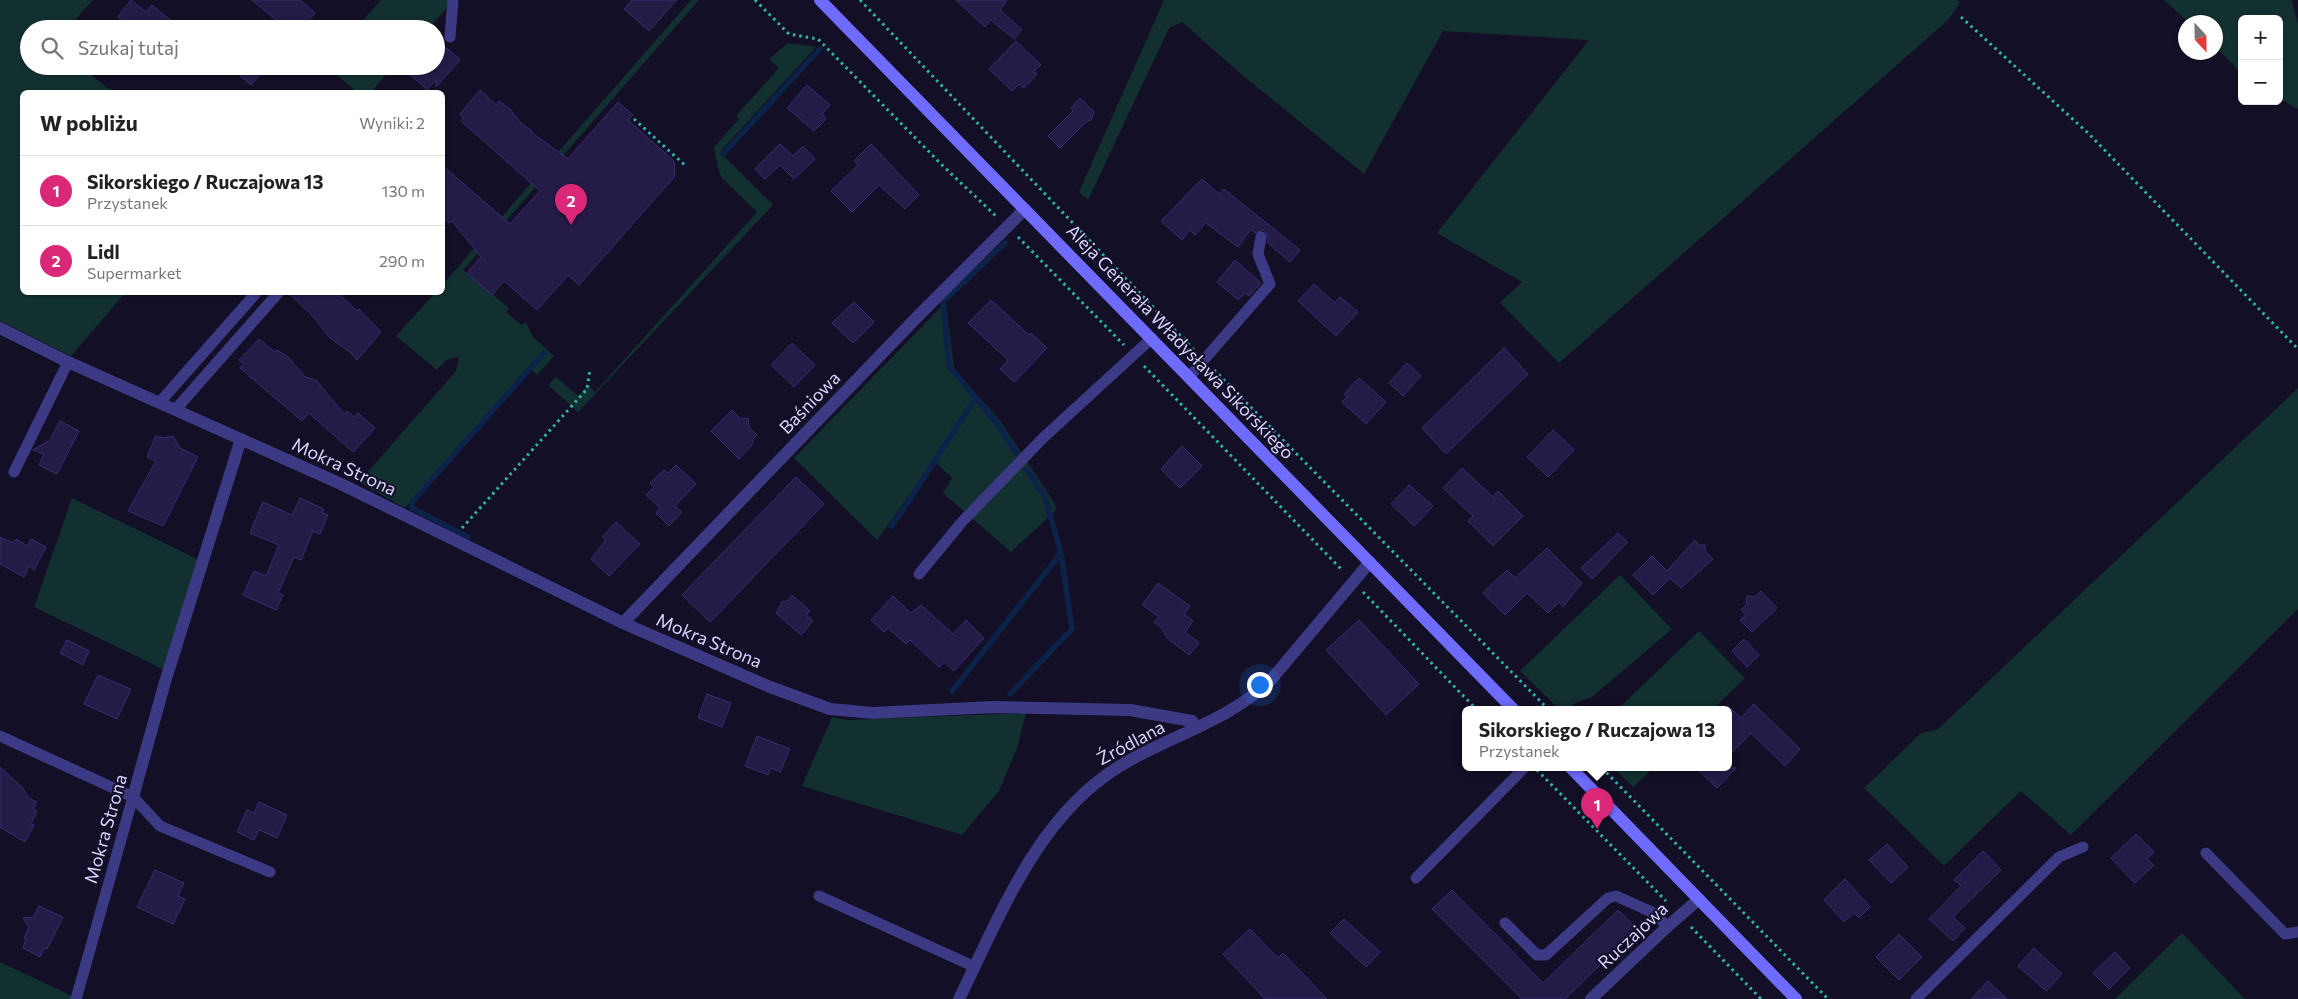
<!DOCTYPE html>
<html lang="pl">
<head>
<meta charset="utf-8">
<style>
	body { margin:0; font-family:Commissioner,sans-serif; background:#f6f6f6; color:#222 }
	.controls { position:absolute; right:15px; top:15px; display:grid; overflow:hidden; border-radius:8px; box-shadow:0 1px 4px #0004 }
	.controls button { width:45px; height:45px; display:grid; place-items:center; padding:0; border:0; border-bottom:1px solid #e0e0e0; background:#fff; color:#222; font:25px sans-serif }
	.compass { position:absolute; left:2178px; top:15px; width:45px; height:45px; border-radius:50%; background:#fff; box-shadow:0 1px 4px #0004; rotate:158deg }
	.you { position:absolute; left:1259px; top:684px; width:18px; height:18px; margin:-12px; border:4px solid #fff; border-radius:50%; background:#1a73e8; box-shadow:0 0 0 8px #1a73e833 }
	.badge { display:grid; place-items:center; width:32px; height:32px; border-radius:50%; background:#db2777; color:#fff; font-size:16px; font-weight:700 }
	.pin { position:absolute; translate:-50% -41px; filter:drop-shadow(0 1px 2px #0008) }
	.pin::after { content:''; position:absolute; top:26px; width:18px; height:15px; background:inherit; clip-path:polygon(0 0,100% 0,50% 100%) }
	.popup { position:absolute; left:1462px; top:706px; width:270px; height:65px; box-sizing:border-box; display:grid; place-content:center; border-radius:8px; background:#fff; filter:drop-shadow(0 1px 4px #0005); font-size:16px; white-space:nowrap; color:#767676 }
	.popup b { font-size:19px; color:#222 }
	.popup::after { content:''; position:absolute; left:50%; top:100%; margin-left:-10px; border:10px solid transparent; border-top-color:#fff }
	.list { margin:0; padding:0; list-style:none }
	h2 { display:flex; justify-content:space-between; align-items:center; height:65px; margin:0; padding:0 20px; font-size:21px }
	h2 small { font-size:16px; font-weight:400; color:#767676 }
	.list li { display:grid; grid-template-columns:32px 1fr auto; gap:15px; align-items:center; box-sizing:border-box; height:70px; padding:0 20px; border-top:1px solid #e0e0e0 }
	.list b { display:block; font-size:19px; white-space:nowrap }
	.list p { margin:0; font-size:16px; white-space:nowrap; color:#767676 }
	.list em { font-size:16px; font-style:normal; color:#767676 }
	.icon { flex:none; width:28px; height:28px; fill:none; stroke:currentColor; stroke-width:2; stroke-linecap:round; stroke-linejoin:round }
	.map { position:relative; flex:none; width:2298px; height:999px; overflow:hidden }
	.search { position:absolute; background:#fff; box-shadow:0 1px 4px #0004; left:20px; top:20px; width:425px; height:55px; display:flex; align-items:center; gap:12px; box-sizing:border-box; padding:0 18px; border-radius:28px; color:#767676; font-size:19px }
	.panel { position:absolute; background:#fff; box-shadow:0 1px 4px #0004; left:20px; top:90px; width:425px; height:205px; border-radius:8px }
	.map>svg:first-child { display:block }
</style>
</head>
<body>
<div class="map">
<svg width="2298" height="999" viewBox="0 0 2298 999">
	<rect width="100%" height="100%" fill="#130f26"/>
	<path fill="#12302f" d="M 0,0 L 93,0 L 67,29 L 29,29 L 29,66 L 79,66 L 113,92 L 22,92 L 22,292 L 125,293 L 71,356 L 0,321 Z
		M 381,0 L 454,0 L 428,29 L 355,29 Z
		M 691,0 L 699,0 L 463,270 L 509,308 L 506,312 L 522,325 L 526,322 L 533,337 L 554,356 L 537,375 L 528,367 L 405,508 L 359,482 L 456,371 L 459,357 L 446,360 L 437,370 L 396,336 L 435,293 L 442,292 L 443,284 Z
		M 1164,0 L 1957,0 L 1960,2 L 1948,20 L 1559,363 L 1500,303 L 1522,282 L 1437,233 L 1589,40 L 1443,31 L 1364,174 L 1241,74 L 1182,22 L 1169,28 L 1088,200 L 1079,192 Z
		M 2164,0 L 2292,0 L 2298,24 L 2298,109 L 2279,98 L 2279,19 L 2242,19 L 2242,76 L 2231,62 L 2216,47 L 2216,22 L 2188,22 Z
		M 788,43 L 816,47 L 720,152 L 773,205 L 578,412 L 548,385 L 556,377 L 578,396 L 588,385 L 595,392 L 757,212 L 722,178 L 718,168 L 714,147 L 739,119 L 736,116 L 779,68 L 769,59 Z
		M 326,66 L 394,66 L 371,92 L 357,92 Z
		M 946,302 L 954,368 L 1001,422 L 1055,504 L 1056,510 L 1011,552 L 943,493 L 952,478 L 934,461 L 877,540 L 794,458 Z
		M 2298,388 L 2298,609 L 2071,835 L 2021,791 L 1944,866 L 1864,788 L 1921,733 L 1937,730 Z
		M 72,498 L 199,560 L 165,670 L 34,607 Z
		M 1620,575 L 1672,629 L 1592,697 L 1575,703 L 1568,710 L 1560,710 L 1520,671 Z
		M 1699,631 L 1745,678 L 1712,710 L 1617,710 Z
		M 1026,713 L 1017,748 L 999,791 L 962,835 L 802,786 L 832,717 L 848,720 Z
		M 1614,768 L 1653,768 L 1633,787 Z
		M 2182,933 L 2245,999 L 2115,999 Z
		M 0,962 L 72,996 L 71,999 L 0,999 Z"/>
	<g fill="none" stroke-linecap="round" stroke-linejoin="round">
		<path stroke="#0c2248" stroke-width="5.5" d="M 723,154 L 820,49
			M 1005,243 L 943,302 L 949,366 L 999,426 L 1016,453
			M 891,526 L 901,513 L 975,399
			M 468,537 L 412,508 L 412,502 L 544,353
			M 952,691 L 1061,553
			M 1010,694 L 1072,629 L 1061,553 L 1045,497 L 1027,470"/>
	</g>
	<path fill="#241b47" stroke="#3b2d73" d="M 131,0 L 146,12 L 152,5 L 181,29 L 132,29 L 118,17 Z
		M 252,0 L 300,0 L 315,13 L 301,29 L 287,29 Z
		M 632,0 L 677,0 L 649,31 L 624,9 Z
		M 956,0 L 1007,0 L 1000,10 L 1022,30 L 1014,39 L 991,20 L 985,27 Z
		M 1016,41 L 1041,65 L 1034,71 L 1037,74 L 1024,88 L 1019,84 L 1012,91 L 989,69 Z
		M 447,48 L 460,60 L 436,87 L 436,80 L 427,90 L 401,66 L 436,66 L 436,61 Z
		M 229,66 L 268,66 L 251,85 Z
		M 807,85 L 830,105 L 822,114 L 826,119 L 814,131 L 787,108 Z
		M 480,90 L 496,105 L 499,101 L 510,109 L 521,123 L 532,131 L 531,132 L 568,159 L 618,102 L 633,115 L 628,120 L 674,161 L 675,176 L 579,285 L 568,275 L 537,310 L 504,281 L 492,295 L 467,273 L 481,257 L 452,221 L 449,223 L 442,215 L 442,165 L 510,224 L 540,191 L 461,121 L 464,118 L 460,114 Z
		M 1080,98 L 1094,112 L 1091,120 L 1086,122 L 1060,148 L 1048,136 L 1073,111 L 1071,108 Z
		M 780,144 L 793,156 L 803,146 L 815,159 L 794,179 L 780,165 L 765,179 L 755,169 Z
		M 871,144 L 919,195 L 905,209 L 879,185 L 852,212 L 831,191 L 858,165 L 854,161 Z
		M 1202,179 L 1219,194 L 1224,189 L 1300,250 L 1290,262 L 1268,243 L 1268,235 L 1263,230 L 1255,233 L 1251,229 L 1238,247 L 1206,223 L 1195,235 L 1190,230 L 1182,240 L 1161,221 Z
		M 1235,260 L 1261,283 L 1249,296 L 1245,293 L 1238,300 L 1217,282 Z
		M 1314,284 L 1335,303 L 1340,297 L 1358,312 L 1336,336 L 1298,301 Z
		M 287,292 L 337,292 L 357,311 L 359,309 L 381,332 L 357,360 L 351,353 L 330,338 L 310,313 Z
		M 991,300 L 1029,335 L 1031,333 L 1047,348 L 1014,382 L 1000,369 L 1008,360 L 968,323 Z
		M 854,302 L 874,322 L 853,343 L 832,323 Z
		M 259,339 L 275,352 L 277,350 L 288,357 L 305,377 L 316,380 L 344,414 L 347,411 L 354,417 L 358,413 L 375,428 L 353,452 L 309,413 L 302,421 L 240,368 L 244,364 L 239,360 Z
		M 792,343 L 815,365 L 794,387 L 771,365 Z
		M 1504,348 L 1528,374 L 1446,454 L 1422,428 Z
		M 1407,363 L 1421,376 L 1403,396 L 1389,383 Z
		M 1359,378 L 1386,402 L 1366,424 L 1342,402 L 1347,397 L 1344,394 Z
		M 732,410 L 740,419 L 748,418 L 749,427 L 757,435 L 753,439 L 752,445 L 739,459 L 711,431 Z
		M 60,421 L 79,431 L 57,474 L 39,465 L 44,454 L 33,450 L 50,440 Z
		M 1553,430 L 1574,450 L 1548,477 L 1527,457 Z
		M 156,436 L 163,438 L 173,436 L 180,448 L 198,457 L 163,526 L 128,511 L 156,461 L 147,457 Z
		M 1182,446 L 1202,466 L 1180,488 L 1161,469 Z
		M 676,465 L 696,484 L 675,506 L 682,512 L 669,526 L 656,513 L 660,508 L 646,495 L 654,487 L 650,483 L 664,470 L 668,473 Z
		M 1462,468 L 1493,497 L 1498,491 L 1523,516 L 1493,546 L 1468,521 L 1473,516 L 1443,488 Z
		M 796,477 L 824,504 L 710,622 L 682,595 Z
		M 1409,485 L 1433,506 L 1414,526 L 1391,504 Z
		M 300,498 L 324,509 L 322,513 L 328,515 L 320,534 L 313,531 L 301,560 L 294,557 L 278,593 L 283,595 L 276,610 L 243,595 L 254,571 L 266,576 L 279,545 L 250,533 L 263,502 L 292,515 Z
		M 616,522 L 640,544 L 609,576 L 591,559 L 606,540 L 602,537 Z
		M 1618,533 L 1628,542 L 1592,579 L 1581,568 Z
		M 0,537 L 13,543 L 16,539 L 27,546 L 31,539 L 46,547 L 34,570 L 29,566 L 24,577 L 0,564 Z
		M 1695,540 L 1699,545 L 1705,545 L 1706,552 L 1713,559 L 1681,588 L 1670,578 L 1653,595 L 1633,575 L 1652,556 L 1667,571 Z
		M 1547,548 L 1582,583 L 1563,607 L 1559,602 L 1548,613 L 1527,593 L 1505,615 L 1483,593 L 1507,570 L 1515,578 Z
		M 1158,583 L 1190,606 L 1184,614 L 1193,621 L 1185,632 L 1199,643 L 1189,655 L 1167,638 L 1161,627 L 1154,622 L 1159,617 L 1142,605 Z
		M 1761,591 L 1777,608 L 1752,632 L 1740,620 L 1746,615 L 1741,610 L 1746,605 L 1747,596 L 1755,597 Z
		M 792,595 L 810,611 L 806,615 L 813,621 L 801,635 L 776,613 L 782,602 L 787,601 Z
		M 893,596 L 911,613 L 921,605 L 953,634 L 966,620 L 984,638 L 954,671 L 944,662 L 939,667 L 910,640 L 906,644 L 888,628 L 884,632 L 871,620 Z
		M 1359,620 L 1419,684 L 1386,715 L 1326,650 Z
		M 1744,639 L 1759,655 L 1747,667 L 1732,651 Z
		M 67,640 L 89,651 L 83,665 L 60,653 Z
		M 98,675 L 131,689 L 117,719 L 84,704 Z
		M 707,694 L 731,703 L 722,727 L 698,718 Z
		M 1754,704 L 1800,749 L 1785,766 L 1751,733 L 1728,757 L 1728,706 L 1741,718 Z
		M 757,736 L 790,749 L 780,772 L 771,768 L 768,775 L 745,766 Z
		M 0,767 L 22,787 L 29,798 L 37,802 L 33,809 L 37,811 L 31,824 L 34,825 L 25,842 L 0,827 Z
		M 1696,768 L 1736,768 L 1717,788 Z
		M 259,802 L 287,815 L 277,838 L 259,830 L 254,840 L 237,832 L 247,810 L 254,813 Z
		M 2136,834 L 2154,852 L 2147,859 L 2154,865 L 2135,883 L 2111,858 Z
		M 1887,844 L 1908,867 L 1891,883 L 1869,860 Z
		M 1983,851 L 2001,870 L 1953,917 L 1965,928 L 1953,941 L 1929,919 L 1961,886 L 1954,880 Z
		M 155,870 L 184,883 L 178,896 L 185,899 L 173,924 L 137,907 Z
		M 1845,879 L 1870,907 L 1859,918 L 1854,913 L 1844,922 L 1824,900 Z
		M 1452,890 L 1543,983 L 1618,910 L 1637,929 L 1565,999 L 1522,999 L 1432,909 Z
		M 39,906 L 63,917 L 47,949 L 44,948 L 40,957 L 23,948 L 26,939 L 24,938 L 29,927 L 23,918 L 34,917 Z
		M 1344,919 L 1380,952 L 1366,967 L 1330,933 Z
		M 1250,929 L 1278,958 L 1283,953 L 1327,999 L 1265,999 L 1223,954 Z
		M 1899,934 L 1922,957 L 1899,980 L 1876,957 Z
		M 2034,948 L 2062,974 L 2046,991 L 2018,966 Z
		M 2115,952 L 2130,968 L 2109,989 L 2093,973 Z
		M 1988,981 L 2007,999 L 1971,999 Z"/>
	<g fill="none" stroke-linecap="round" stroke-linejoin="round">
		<path stroke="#2fb8b0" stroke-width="3" stroke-dasharray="2.5 4" stroke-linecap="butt" d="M 755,0 L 789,34 L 818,39 L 943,166 L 997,217
			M 860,0 L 1194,350
			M 1961,17 L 2089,134 L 2298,349
			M 634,119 L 687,167
			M 1018,237 L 1124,345
			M 1144,366 L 1343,571
			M 1214,370 L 1549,710
			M 462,528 L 587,389 L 590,369
			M 1363,592 L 1477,710
			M 1602,768 L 1828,999
			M 1537,770 L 1666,901
			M 1691,927 L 1761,999"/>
		<path stroke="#3d3a85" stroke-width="11" d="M 450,37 L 453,0
			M 1189,377 L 1270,284 L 1258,254 L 1261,237
			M 160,402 L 257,292
			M 176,409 L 279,292
			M 14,472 L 68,362
			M 919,574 L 961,523 L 1043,438 L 1152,338
			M 0,736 L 133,797 L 160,826 L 270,872
			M 2206,853 L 2285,934 L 2298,932
			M 1416,878 L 1524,768
			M 819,896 L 975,967
			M 1505,923 L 1537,955 L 1546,955 L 1608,898 L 1616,896 L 1656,914 L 1667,927
			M 76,999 L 133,797
			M 1916,999 L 2059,857 L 2083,847"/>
		<path stroke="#3d3a85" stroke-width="12" d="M 0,328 L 68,362 L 341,484 L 623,623 L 770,687 L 830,709 L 873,713 L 993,707 L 1130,710 L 1192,721 L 1197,728
			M 623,623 L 918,316 L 1025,209
			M 133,797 L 165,682 L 241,439
			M 959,999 C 1001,914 1039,812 1125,763 C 1173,735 1229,720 1270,681 L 1370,562
			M 1591,999 L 1667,927 L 1699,899"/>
		<path stroke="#6f6bff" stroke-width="12" d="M 820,0 L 1514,710
			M 1571,768 L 1796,999"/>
	</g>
	<g text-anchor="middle" stroke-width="4" stroke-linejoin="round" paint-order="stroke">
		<g font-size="18" fill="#d9d4ff" stroke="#130f26">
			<text transform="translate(1180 342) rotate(46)" y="6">Aleja Generała Władysława Sikorskiego</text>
			<text transform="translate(810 403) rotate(-46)" y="6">Baśniowa</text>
			<text transform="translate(344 467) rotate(25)" y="6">Mokra Strona</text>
			<text transform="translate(709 641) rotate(23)" y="6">Mokra Strona</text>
			<text transform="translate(1131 743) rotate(-28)" y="6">Źródlana</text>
			<text transform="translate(106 829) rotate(-74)" y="6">Mokra Strona</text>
			<text transform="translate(1633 936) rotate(-43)" y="6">Ruczajowa</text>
		</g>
	</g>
</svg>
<div class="controls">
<button>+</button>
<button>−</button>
</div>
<svg class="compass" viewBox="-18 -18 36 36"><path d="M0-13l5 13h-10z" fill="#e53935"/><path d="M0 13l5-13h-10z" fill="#767676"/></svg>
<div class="you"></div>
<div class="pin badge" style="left:1597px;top:829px">1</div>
<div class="popup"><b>Sikorskiego / Ruczajowa 13</b>Przystanek</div>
<div class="pin badge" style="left:571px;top:225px">2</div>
<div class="search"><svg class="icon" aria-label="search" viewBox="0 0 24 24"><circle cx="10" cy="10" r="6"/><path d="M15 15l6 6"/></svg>Szukaj tutaj</div>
<section class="panel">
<h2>W pobliżu<small>Wyniki: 2</small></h2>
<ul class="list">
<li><span class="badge">1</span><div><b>Sikorskiego / Ruczajowa 13</b><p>Przystanek</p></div><em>130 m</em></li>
<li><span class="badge">2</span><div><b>Lidl</b><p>Supermarket</p></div><em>290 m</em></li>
</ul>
</section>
</div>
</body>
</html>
